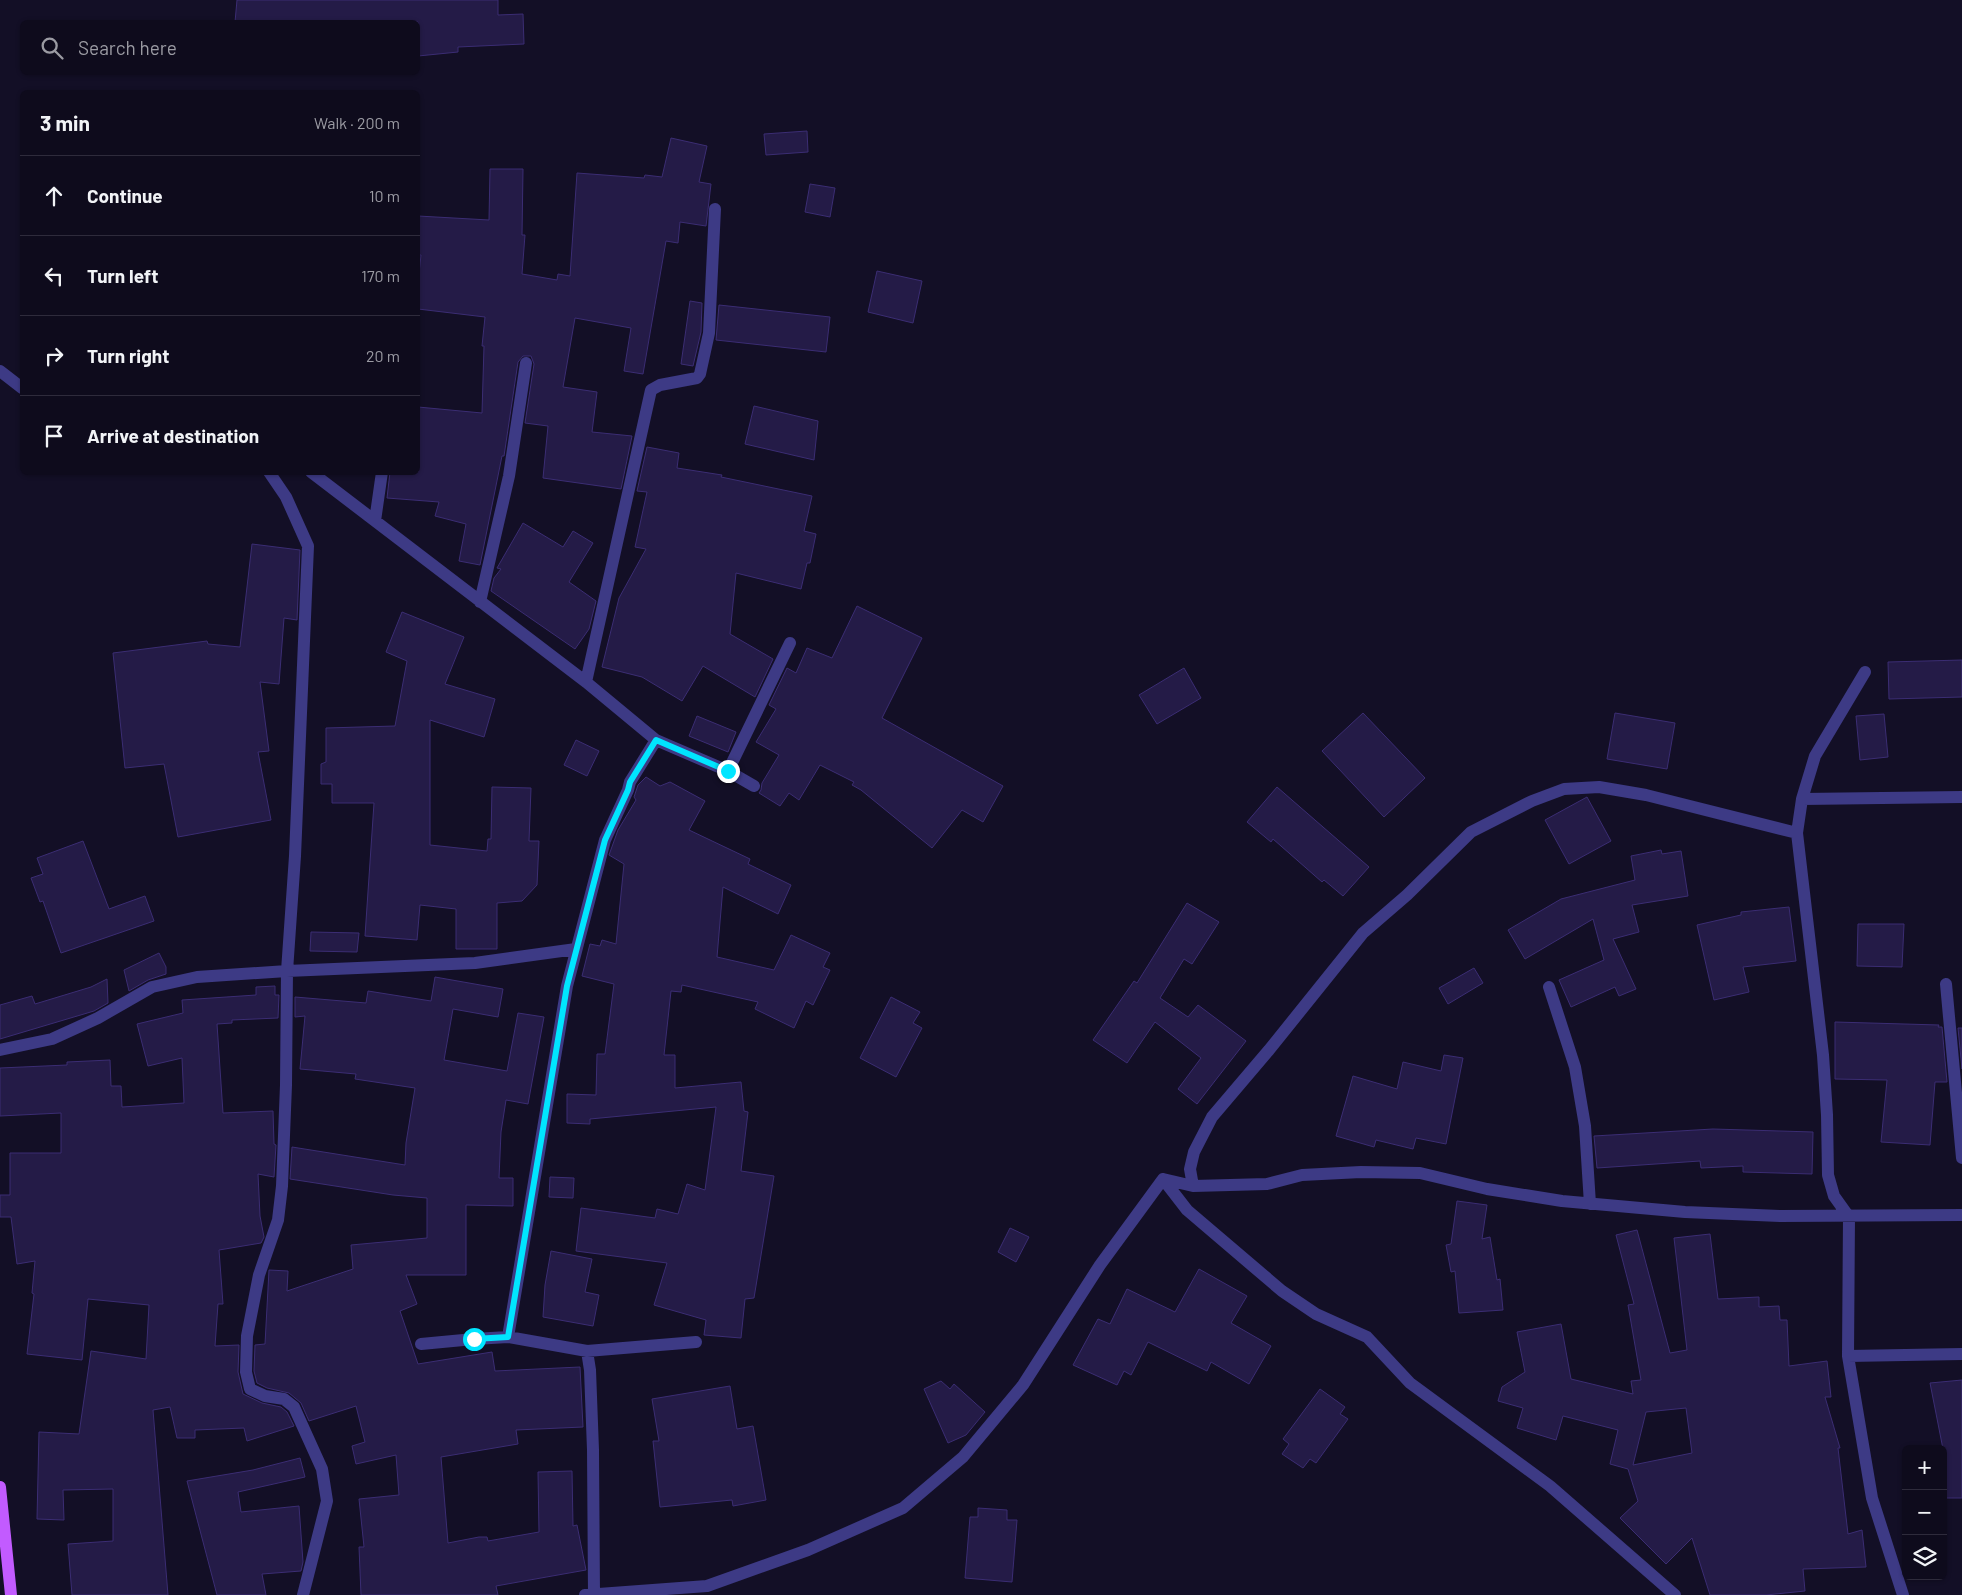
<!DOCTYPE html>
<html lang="en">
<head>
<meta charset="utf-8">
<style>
	body { margin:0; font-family:Barlow,sans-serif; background:#171425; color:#f1f3f6 }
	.controls { position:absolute; right:15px; bottom:15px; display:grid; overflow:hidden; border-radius:8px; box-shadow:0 1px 4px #0004 }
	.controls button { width:45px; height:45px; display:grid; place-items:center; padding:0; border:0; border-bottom:1px solid #2e2b3b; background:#0e0b1c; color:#f1f3f6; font:25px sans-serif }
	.stop { position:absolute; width:15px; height:15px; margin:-11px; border:4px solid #00e5ff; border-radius:50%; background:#fff }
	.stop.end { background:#00e5ff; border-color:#fff; box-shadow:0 1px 5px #0008 }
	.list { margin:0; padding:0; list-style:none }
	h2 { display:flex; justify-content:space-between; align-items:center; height:65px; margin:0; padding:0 20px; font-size:21px }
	h2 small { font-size:16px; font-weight:400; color:#9b9ba3 }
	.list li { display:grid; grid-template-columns:32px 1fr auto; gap:15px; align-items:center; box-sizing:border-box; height:80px; padding:0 20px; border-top:1px solid #2e2b3b }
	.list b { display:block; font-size:19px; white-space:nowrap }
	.list em { font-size:16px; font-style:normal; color:#9b9ba3 }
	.icon { flex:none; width:28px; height:28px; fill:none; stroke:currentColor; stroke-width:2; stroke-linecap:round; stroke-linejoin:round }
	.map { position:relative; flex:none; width:1962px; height:1595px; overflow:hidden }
	.search { position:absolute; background:#0e0b1c; box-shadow:0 1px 4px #0004; left:20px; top:20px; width:400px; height:55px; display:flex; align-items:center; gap:12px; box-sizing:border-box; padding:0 18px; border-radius:8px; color:#9b9ba3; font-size:19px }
	.panel { position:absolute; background:#0e0b1c; box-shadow:0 1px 4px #0004; left:20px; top:90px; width:400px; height:385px; border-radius:8px }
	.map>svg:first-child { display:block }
</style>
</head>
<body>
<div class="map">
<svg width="1962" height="1595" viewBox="0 0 1962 1595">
	<rect width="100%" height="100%" fill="#130f26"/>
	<path fill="#241b47" stroke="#3b2d73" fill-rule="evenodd" d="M 237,0 L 498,0 L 498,15 L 523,14 L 524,44 L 458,47 L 458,52 L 418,56 L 418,22 L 235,22 Z
		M 807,131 L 808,152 L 766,155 L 764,134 Z
		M 671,138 L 707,146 L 699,182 L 711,184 L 706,226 L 680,222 L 678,243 L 666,241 L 643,374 L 624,371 L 631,328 L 575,318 L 563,387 L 597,392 L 592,432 L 632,436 L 621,489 L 543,478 L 548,426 L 525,423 L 534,364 L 531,356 L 523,356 L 518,362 L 504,456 L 502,456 L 480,565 L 459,561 L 466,524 L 435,516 L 439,502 L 387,498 L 390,472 L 418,472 L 418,407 L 482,413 L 484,346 L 482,346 L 485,317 L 418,309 L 418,283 L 421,255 L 418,255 L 418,216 L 489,220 L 490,169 L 523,169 L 522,235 L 525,235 L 522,274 L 557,280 L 558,274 L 570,276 L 577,173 L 644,178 L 645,175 L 662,177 Z
		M 810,184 L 835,188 L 830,217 L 805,212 Z
		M 877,271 L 922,281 L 913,323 L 868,312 Z
		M 690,301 L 702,303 L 701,332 L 693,366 L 681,364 Z
		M 719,305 L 830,317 L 826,352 L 716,340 Z
		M 754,406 L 818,421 L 814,460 L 745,444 Z
		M 647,447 L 679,453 L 677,468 L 722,475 L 721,477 L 812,496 L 804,531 L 816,534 L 810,563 L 807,563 L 801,589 L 736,573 L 730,634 L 773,659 L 755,697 L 703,666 L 682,701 L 642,677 L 602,667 L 619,598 L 646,549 L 635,547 L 647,492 L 637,491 Z
		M 523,523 L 563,547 L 573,531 L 593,543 L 569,582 L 596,601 L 589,629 L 575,649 L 491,591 L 494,578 L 501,569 L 497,568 Z
		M 252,544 L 300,550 L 297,620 L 284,618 L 279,684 L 260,682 L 269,751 L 258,752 L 271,820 L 178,837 L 164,764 L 125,768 L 113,653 L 207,641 L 208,644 L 240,647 Z
		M 857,606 L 922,638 L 882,718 L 1003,786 L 983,822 L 962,810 L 932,848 L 861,790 L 852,785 L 854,782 L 820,765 L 799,800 L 789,793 L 780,806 L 759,793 L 761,790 L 762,783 L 779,755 L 756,742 L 776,709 L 769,705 L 787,668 L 796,673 L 807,648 L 832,658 Z
		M 402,612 L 464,637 L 445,684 L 495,699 L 484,737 L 430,720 L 430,845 L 487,851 L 488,839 L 491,839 L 492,787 L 531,788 L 529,841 L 539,841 L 537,885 L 522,901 L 497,903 L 497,949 L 456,949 L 456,909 L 420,905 L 417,940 L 365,936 L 374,803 L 332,803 L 332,784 L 321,784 L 321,764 L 326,762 L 326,728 L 395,726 L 407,661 L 386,652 Z
		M 1962,660 L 1962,697 L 1889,699 L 1888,662 Z
		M 1184,668 L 1201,698 L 1157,724 L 1139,695 Z
		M 1363,713 L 1425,778 L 1384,817 L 1322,751 Z
		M 1615,713 L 1675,723 L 1667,769 L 1607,759 Z
		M 1884,714 L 1888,757 L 1860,760 L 1856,716 Z
		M 697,716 L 736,732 L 728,752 L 689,736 Z
		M 576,740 L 599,751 L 587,776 L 564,765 Z
		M 646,777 L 660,786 L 670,782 L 705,801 L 689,830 L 750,859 L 748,864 L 791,885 L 778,914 L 723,887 L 717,957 L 774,970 L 791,935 L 830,953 L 823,967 L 830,970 L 813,1005 L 806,1001 L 794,1028 L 755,1009 L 758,1002 L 682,985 L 681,992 L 671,991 L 664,1055 L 675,1055 L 675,1088 L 741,1082 L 744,1111 L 748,1112 L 741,1171 L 774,1176 L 754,1298 L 745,1299 L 741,1338 L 704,1335 L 706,1320 L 654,1305 L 667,1263 L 576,1251 L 581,1208 L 655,1218 L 657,1209 L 678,1214 L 687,1184 L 705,1190 L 716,1107 L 590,1119 L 590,1124 L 567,1123 L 567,1094 L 596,1095 L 597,1054 L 605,1054 L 614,984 L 582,976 L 590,944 L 600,946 L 602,940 L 616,944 L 624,864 L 609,855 L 618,830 L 636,800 L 634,797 L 638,785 Z
		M 1277,787 L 1369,867 L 1343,896 L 1324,880 L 1322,882 L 1273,839 L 1271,842 L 1247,822 Z
		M 1587,797 L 1611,841 L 1569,864 L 1545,820 Z
		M 83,841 L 109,909 L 145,896 L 154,921 L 61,953 L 43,901 L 40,902 L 31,878 L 43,874 L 37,858 Z
		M 1661,850 L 1662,854 L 1681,851 L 1688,896 L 1632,905 L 1639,932 L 1613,939 L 1636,989 L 1619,996 L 1615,987 L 1571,1007 L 1559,980 L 1604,960 L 1593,919 L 1525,959 L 1508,930 L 1561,899 L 1635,880 L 1631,856 Z
		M 1187,903 L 1219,922 L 1192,964 L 1184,959 L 1160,998 L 1188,1017 L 1198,1005 L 1246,1041 L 1197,1104 L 1178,1089 L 1201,1058 L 1155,1022 L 1127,1063 L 1093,1040 L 1134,981 L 1137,983 Z
		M 1789,907 L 1796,961 L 1743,967 L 1749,992 L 1714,1000 L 1697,925 L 1741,915 L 1741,912 Z
		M 1858,924 L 1904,924 L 1902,967 L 1857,966 Z
		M 311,932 L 359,933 L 357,952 L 310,951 Z
		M 159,953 L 166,967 L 166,974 L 148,980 L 129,991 L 124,970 Z
		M 1474,968 L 1483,983 L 1448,1004 L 1439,988 Z
		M 435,977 L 503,989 L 498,1017 L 453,1009 L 444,1060 L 507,1071 L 518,1013 L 544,1017 L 528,1104 L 506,1100 L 501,1132 L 499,1178 L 513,1178 L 513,1206 L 466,1205 L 466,1275 L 406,1275 L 417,1304 L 400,1311 L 418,1364 L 492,1352 L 495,1371 L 580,1367 L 583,1427 L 516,1430 L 518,1444 L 441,1457 L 448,1543 L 479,1537 L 487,1537 L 488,1541 L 539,1532 L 538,1472 L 572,1471 L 573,1526 L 577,1525 L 586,1570 L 496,1586 L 498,1595 L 361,1595 L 359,1547 L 364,1547 L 359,1499 L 399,1495 L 396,1455 L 356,1464 L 352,1446 L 365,1442 L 356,1406 L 309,1421 L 301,1403 L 289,1393 L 267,1388 L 257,1383 L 254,1371 L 255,1345 L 265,1344 L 269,1270 L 288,1271 L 287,1291 L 353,1269 L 351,1245 L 427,1238 L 427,1198 L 393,1195 L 290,1179 L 292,1147 L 405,1165 L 406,1143 L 415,1088 L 355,1079 L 356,1074 L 300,1069 L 305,1016 L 295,1017 L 295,997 L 366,1003 L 368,991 L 431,1001 Z
		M 107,979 L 108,1003 L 94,1011 L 0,1039 L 0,1005 L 32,996 L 35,1004 L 91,987 Z
		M 275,986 L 275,995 L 279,995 L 278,1018 L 232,1020 L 232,1023 L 217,1024 L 223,1113 L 273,1111 L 274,1144 L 276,1145 L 274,1177 L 258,1174 L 260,1216 L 264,1237 L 261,1243 L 219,1250 L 223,1304 L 218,1304 L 215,1346 L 239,1345 L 238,1372 L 243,1394 L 262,1403 L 281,1407 L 287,1412 L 294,1426 L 247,1441 L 244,1428 L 195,1430 L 195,1438 L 177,1438 L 170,1407 L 153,1410 L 168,1595 L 72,1595 L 68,1544 L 113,1541 L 113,1489 L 63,1490 L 64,1520 L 37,1519 L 39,1432 L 79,1434 L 91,1351 L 146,1359 L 149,1305 L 88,1299 L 82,1360 L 27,1354 L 34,1294 L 32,1293 L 35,1261 L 17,1264 L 11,1217 L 0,1217 L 0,1195 L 10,1195 L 10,1153 L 61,1153 L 61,1113 L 0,1116 L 0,1068 L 67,1065 L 67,1062 L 110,1060 L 111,1086 L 121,1086 L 122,1107 L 184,1103 L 182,1058 L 148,1066 L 137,1024 L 183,1013 L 182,1000 L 256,995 L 256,987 Z
		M 891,997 L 920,1012 L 913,1023 L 922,1028 L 896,1077 L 860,1058 Z
		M 1835,1022 L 1939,1025 L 1938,1027 L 1942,1027 L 1947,1082 L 1935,1082 L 1930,1145 L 1881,1142 L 1887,1080 L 1835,1079 Z
		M 1958,1028 L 1962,1028 L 1962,1069 Z
		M 1444,1055 L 1463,1058 L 1446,1144 L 1416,1138 L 1413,1149 L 1376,1140 L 1374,1147 L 1336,1136 L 1353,1076 L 1397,1089 L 1403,1062 L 1441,1071 Z
		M 1713,1129 L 1813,1132 L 1812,1174 L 1743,1172 L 1743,1166 L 1701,1168 L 1700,1161 L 1597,1168 L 1594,1136 Z
		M 550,1177 L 574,1178 L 573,1198 L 549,1197 Z
		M 1457,1201 L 1487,1205 L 1482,1239 L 1490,1237 L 1497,1280 L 1500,1279 L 1503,1310 L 1459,1313 L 1455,1271 L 1451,1272 L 1446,1245 L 1451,1244 Z
		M 1010,1228 L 1029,1237 L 1016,1262 L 998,1252 Z
		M 1637,1230 L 1670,1353 L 1687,1350 L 1674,1238 L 1710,1234 L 1718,1299 L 1759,1297 L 1759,1307 L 1779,1306 L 1780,1320 L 1787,1320 L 1789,1366 L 1827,1361 L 1831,1397 L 1825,1397 L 1840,1448 L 1838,1448 L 1848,1534 L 1862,1530 L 1866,1567 L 1803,1569 L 1805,1591 L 1766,1595 L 1710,1595 L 1692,1538 L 1666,1564 L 1620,1518 L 1638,1501 L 1628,1469 L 1610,1464 L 1618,1430 L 1563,1416 L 1556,1440 L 1517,1428 L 1523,1408 L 1498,1401 L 1502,1387 L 1525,1372 L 1517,1332 L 1561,1324 L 1571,1379 L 1633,1394 L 1631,1381 L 1641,1380 L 1628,1305 L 1634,1304 L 1616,1235 ZM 1686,1408 L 1692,1453 L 1633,1465 L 1646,1412 Z
		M 551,1251 L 592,1259 L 585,1292 L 599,1295 L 593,1326 L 543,1317 L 545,1285 Z
		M 1199,1269 L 1247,1296 L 1231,1323 L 1271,1346 L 1249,1384 L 1211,1362 L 1207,1371 L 1148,1342 L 1131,1375 L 1124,1371 L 1117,1385 L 1073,1365 L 1098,1319 L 1110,1324 L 1127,1289 L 1175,1312 Z
		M 1962,1380 L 1962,1498 L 1943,1498 L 1943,1449 L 1930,1383 Z
		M 941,1381 L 950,1389 L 954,1384 L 985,1412 L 966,1435 L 948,1443 L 924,1389 Z
		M 730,1386 L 737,1429 L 753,1426 L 766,1500 L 733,1506 L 732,1500 L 660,1507 L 653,1441 L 659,1441 L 652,1399 Z
		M 1320,1389 L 1345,1407 L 1340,1414 L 1348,1419 L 1316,1463 L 1310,1459 L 1303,1468 L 1282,1454 L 1289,1444 L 1283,1439 Z
		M 300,1458 L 305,1477 L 238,1492 L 241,1512 L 299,1506 L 303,1562 L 301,1571 L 262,1574 L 266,1595 L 217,1595 L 187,1481 L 253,1470 Z
		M 978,1508 L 1007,1510 L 1007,1520 L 1017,1520 L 1012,1582 L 965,1578 L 970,1517 L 978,1517 Z"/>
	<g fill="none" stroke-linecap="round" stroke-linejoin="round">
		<path stroke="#3d3a85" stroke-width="12" d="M 0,371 L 22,388
			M 269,472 L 286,497 L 308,546 L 295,856 L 287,971 L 286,1085 L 282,1186 L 278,1220 L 259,1275 L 247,1336 L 246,1372 L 250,1389 L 265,1396 L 284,1399 L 294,1407 L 322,1469 L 327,1501 L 303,1595
			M 311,472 L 586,682 L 656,740 L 728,771 L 754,786
			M 375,521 L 382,472
			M 480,602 L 509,476 L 526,363
			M 1865,672 L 1815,756 L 1802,799 L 1797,833 L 1823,1055 L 1827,1115 L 1828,1175 L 1834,1196 L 1849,1217 L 1848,1356 L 1872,1498 L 1903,1595
			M 586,682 L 651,390 L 660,385 L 697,378 L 700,374 L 709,333 L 715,209
			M 656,740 L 630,782 L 628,790 L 605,840 L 567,986 L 508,1337 L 587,1351 L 696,1342
			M 728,771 L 790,643
			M 1802,799 L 1962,797
			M 1946,984 L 1962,1158
			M 1549,987 L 1575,1067 L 1585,1126 L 1590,1204
			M 0,1050 L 52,1039 L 98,1018 L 152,987 L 197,977 L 287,971 L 475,963 L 576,949
			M 1163,1179 L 1193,1186 L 1267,1184 L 1302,1175 L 1361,1172 L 1420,1173 L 1487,1189 L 1562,1201 L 1685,1212 L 1780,1216 L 1962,1215
			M 1163,1179 L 1187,1210 L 1282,1291 L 1316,1314 L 1367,1337 L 1410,1383 L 1550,1486 L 1675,1595
			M 1193,1186 L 1190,1169 L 1194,1152 L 1212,1117 L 1269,1050 L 1363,933 L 1407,895 L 1471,832 L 1532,801 L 1564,789 L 1599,787 L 1646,795 L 1797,833
			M 421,1344 L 474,1339 L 508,1337
			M 587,1351 L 590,1370 L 593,1450 L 594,1595
			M 1848,1356 L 1962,1354
			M 585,1595 L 707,1586 L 808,1550 L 903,1508 L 963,1457 L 1023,1385 L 1100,1265 L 1163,1179"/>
		<path stroke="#c25bff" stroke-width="12" d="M 0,1487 L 11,1595"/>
	</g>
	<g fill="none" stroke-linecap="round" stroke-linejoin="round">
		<path stroke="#00e5ff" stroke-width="6" d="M 474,1339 L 508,1337 L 567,986 L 605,840 L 628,790 L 630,782 L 656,740 L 728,771"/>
	</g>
</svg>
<div class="controls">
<button>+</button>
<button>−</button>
<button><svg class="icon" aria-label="layers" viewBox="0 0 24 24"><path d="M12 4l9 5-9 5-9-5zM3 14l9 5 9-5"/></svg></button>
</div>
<div class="stop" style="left:474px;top:1339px"></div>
<div class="stop end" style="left:728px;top:771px"></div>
<div class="search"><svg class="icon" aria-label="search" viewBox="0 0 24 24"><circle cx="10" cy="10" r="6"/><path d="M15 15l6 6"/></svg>Search here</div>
<section class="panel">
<h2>3 min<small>Walk · 200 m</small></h2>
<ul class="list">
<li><svg class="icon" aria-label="ahead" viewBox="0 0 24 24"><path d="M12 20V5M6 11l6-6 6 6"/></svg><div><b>Continue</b></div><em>10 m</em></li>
<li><svg class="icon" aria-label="left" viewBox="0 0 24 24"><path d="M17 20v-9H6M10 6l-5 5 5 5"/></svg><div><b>Turn left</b></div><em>170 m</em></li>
<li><svg class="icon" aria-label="right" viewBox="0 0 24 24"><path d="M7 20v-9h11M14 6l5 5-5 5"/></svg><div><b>Turn right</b></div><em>20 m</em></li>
<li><svg class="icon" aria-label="arrive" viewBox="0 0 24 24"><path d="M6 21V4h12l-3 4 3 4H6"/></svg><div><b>Arrive at destination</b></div></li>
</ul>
</section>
</div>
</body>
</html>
